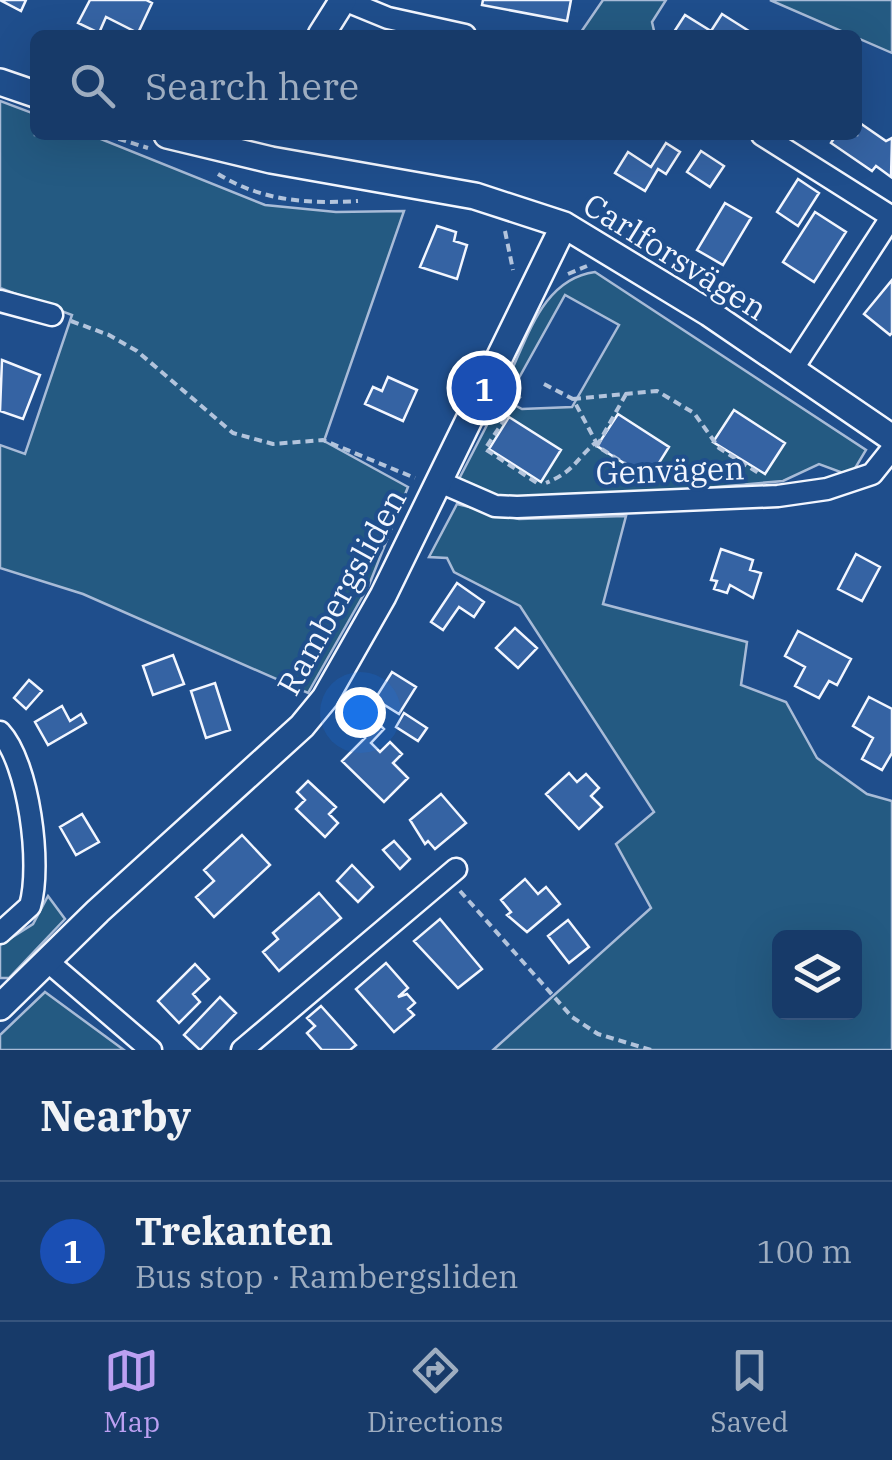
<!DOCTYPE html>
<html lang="en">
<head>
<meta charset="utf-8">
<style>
	body { margin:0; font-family:"IBM Plex Serif",serif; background:#20416f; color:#f1f3f6 }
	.controls { position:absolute; right:30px; bottom:30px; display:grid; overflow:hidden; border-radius:15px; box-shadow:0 10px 40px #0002 }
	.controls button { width:90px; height:90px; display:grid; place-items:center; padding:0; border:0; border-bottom:2px solid #36547d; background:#173a69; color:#f1f3f6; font:50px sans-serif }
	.you { position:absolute; left:360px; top:712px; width:35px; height:35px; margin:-25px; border:8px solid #fff; border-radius:50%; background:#1a73e8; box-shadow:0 0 0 15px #1a73e833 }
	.badge { display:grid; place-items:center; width:65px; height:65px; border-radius:50%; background:#bca0f2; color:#fff; font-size:32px; font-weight:700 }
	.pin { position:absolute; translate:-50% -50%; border:5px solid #fff; box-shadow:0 2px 10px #0006 }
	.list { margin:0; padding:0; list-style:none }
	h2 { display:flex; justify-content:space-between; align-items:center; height:130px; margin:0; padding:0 40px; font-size:42px }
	h2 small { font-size:32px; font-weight:400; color:#9eadc0 }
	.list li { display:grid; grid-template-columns:65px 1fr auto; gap:30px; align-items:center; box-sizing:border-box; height:140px; padding:0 40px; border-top:2px solid #36547d }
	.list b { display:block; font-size:38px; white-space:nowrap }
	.list p { margin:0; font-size:32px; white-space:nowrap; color:#9eadc0 }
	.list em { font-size:32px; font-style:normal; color:#9eadc0 }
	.icon { flex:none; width:55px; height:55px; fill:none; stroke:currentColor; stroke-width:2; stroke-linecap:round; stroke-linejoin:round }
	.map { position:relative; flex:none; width:892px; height:1050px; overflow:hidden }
	.search { position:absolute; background:#173a69; box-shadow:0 10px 40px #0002; left:30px; right:30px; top:30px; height:110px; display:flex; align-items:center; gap:25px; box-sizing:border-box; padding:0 35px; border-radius:15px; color:#9eadc0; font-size:38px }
	.sheet { height:270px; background:#173a69 }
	nav { display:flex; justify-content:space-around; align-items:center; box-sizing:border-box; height:140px; border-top:2px solid #36547d; background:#173a69; font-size:28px; color:#9eadc0 }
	nav a { display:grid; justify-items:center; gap:5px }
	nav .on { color:#bca0f2 }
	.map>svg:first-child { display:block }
</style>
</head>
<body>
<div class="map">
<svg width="892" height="1050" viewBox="0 0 892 1050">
	<rect width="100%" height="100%" fill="#1f4e8c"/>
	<path fill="#245a82" stroke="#a8bbd7" stroke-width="2.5" fill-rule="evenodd" d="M 603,0 L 666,0 L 652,22 L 655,35 L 579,35 Z
		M 770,0 L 892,0 L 892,53 Z
		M 0,101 L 35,114 L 35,135 L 91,135 L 265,205 L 336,212 L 404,211 L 324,441 L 408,487 L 369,585 L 308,693 L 83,594 L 0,568 L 0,445 L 25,454 L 72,315 L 0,288 Z
		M 595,272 L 866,450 L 854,470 L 843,473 L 819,464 L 783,481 L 604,497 L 490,498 L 459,479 L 501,398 L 522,409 L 572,407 L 619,325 L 565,295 L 515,385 L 507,380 C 528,338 542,279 595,272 Z
		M 457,504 L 519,519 L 626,516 L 603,604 L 747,642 L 741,685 L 786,702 L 817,758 L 867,794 L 892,801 L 892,1050 L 493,1050 L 651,908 L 616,844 L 654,812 L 520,606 L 454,572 L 447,558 L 429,557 ZM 780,938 L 854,938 L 854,1012 L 780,1012 Z
		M 48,896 L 65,919 L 9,978 L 0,978 L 0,945 L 33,924 Z
		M 45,992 L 124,1050 L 0,1050 L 0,1035 Z"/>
	<path fill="#3563a3" stroke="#f2f6ff" stroke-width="2.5" d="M 0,0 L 26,0 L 21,11 Z
		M 90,0 L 146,0 L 152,3 L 138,33 L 106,17 L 99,33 L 78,23 Z
		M 483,0 L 571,0 L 567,21 L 482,5 Z
		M 722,14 L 749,31 L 746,35 L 672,35 L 685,15 L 711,31 Z
		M 857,121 L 886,141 L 892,138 L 891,177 L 876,166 L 872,171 L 831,143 L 836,135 L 857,135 Z
		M 666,143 L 680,152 L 666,174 L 658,169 L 645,191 L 615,173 L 628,152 L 651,167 Z
		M 701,151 L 724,166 L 710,187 L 687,172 Z
		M 798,179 L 819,193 L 798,226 L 777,212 Z
		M 725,203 L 751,218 L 723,265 L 697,250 Z
		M 815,212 L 846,232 L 814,282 L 783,262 Z
		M 437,226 L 456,232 L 454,241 L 467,245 L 457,279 L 420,267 Z
		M 892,280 L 892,333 L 890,335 L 864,314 Z
		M 2,360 L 40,375 L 23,419 L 0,411 Z
		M 388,377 L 417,390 L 403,421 L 365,404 L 373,387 L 382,391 Z
		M 734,410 L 785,443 L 765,474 L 713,442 Z
		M 618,414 L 669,447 L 649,479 L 597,446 Z
		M 509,417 L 561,450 L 541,482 L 489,449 Z
		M 721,549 L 753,560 L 750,570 L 761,573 L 753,598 L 730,585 L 727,593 L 714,589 L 717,581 L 711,580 Z
		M 856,554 L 880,567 L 862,601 L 838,589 Z
		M 457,583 L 484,602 L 474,617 L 459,607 L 443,630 L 431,622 Z
		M 515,628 L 537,648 L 518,668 L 496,648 Z
		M 798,631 L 851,659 L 837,685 L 829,681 L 819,698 L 795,686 L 805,667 L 785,656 Z
		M 173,655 L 184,684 L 153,695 L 143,666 Z
		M 392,672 L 416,687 L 399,714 L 375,699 Z
		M 29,680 L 42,691 L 26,709 L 14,698 Z
		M 215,683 L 230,730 L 206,738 L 191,691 Z
		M 869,697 L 892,709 L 892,753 L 882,770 L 862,759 L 873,738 L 853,726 Z
		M 62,706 L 70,721 L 81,714 L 86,723 L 48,745 L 35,722 Z
		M 361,706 L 384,729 L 371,743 L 380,752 L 390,742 L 402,754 L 393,763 L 408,778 L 384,802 L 342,761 L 365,738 L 347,720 Z
		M 404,713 L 427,728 L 418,741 L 396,727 Z
		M 569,773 L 577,782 L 586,774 L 599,788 L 591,796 L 602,807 L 579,829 L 546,794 Z
		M 308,781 L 336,807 L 329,814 L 338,823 L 325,837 L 296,809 L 305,800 L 297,792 Z
		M 441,794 L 466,823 L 435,849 L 428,841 L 425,844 L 410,820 Z
		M 82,814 L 99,842 L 76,855 L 60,827 Z
		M 242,835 L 270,865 L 214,917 L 196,897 L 214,881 L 204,870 Z
		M 394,841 L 410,859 L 400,869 L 383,850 Z
		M 352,865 L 373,887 L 358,902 L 337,881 Z
		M 525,879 L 538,894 L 546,887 L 560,904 L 527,932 L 507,915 L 511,912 L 501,900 Z
		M 319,893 L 341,918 L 279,971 L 263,952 L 278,939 L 273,933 Z
		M 440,919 L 482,969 L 458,988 L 414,941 Z
		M 568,920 L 589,947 L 569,963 L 548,936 Z
		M 386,963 L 408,988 L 398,997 L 407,994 L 415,1003 L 408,1009 L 414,1015 L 394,1032 L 356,989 Z
		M 195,964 L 209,979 L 193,994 L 200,1002 L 179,1023 L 158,1001 Z
		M 220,997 L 236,1013 L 200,1050 L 184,1035 Z
		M 321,1006 L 356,1045 L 350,1050 L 322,1050 L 307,1033 L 315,1026 L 307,1018 Z"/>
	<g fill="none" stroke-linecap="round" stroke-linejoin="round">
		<g stroke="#f2f6ff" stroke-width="25">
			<path id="minor" d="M 344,0 L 388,18 L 465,35
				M 762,135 L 892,217
				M 0,301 L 52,315
				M 792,370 L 892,216
				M 440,482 L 495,506 L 517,507 L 778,496 L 827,489 L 872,474 L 892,449
				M 0,732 C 29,763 42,865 30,906 L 0,933
				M 46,960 L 151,1050
				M 242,1050 L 456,869"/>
		</g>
		<g stroke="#f2f6ff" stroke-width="30">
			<path id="tertiary" d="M 321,35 L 343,0
				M 0,82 L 35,94
				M 167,135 L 271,160 L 475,196 L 564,225 L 709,313 L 892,438
				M 0,1007 L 98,911 L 302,726 L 325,698 L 383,596 L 564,225"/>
		</g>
		<path stroke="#b3c4dc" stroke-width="4" stroke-dasharray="8 5" stroke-linecap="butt" d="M 106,135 L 148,148
			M 218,174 C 262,201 307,204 358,201
			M 505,231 L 513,270
			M 568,274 L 587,266
			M 71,321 L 109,335 L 137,351 L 233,433 L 273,444 L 323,440 L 415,478
			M 544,384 L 573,399 L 596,442 C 574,462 574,471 546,483
			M 626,394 L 597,446 L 647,478
			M 520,396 L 485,449 L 537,483
			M 573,399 L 657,391 L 694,413 L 719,448 L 760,474
			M 708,476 L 737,467
			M 460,891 L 572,1017 L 598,1034 L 651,1050"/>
		<use href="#minor" stroke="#1f4e8c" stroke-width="20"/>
		<use href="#tertiary" stroke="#1f4e8c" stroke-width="25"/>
	</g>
	<g text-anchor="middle" stroke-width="8" stroke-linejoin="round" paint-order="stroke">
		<g font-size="32" fill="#f2f6ff" stroke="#1f4e8c">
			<text transform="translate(675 257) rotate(32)" y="11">Carlforsvägen</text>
			<text transform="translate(670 471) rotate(-2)" y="11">Genvägen</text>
			<text transform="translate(342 592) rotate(-61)" y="11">Rambergsliden</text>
		</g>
	</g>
</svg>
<div class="controls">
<button><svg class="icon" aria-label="layers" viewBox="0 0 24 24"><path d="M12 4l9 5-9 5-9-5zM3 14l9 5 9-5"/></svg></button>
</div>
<div class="you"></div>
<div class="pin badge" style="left:484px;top:388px;background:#1a4fb4">1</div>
<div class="search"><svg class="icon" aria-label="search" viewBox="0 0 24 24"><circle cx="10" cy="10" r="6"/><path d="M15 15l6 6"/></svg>Search here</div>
</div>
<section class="sheet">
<h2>Nearby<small></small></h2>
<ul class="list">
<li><span class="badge" style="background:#1a4fb4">1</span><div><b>Trekanten</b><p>Bus stop · Rambergsliden</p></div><em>100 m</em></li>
</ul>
</section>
<nav>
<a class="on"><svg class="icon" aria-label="map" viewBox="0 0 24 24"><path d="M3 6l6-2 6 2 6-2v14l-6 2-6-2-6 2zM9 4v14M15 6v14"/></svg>Map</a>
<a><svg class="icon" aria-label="directions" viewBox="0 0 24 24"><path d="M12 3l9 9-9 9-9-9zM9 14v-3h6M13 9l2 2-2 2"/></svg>Directions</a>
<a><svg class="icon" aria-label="saved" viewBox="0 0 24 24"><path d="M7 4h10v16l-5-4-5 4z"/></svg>Saved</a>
</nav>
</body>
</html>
